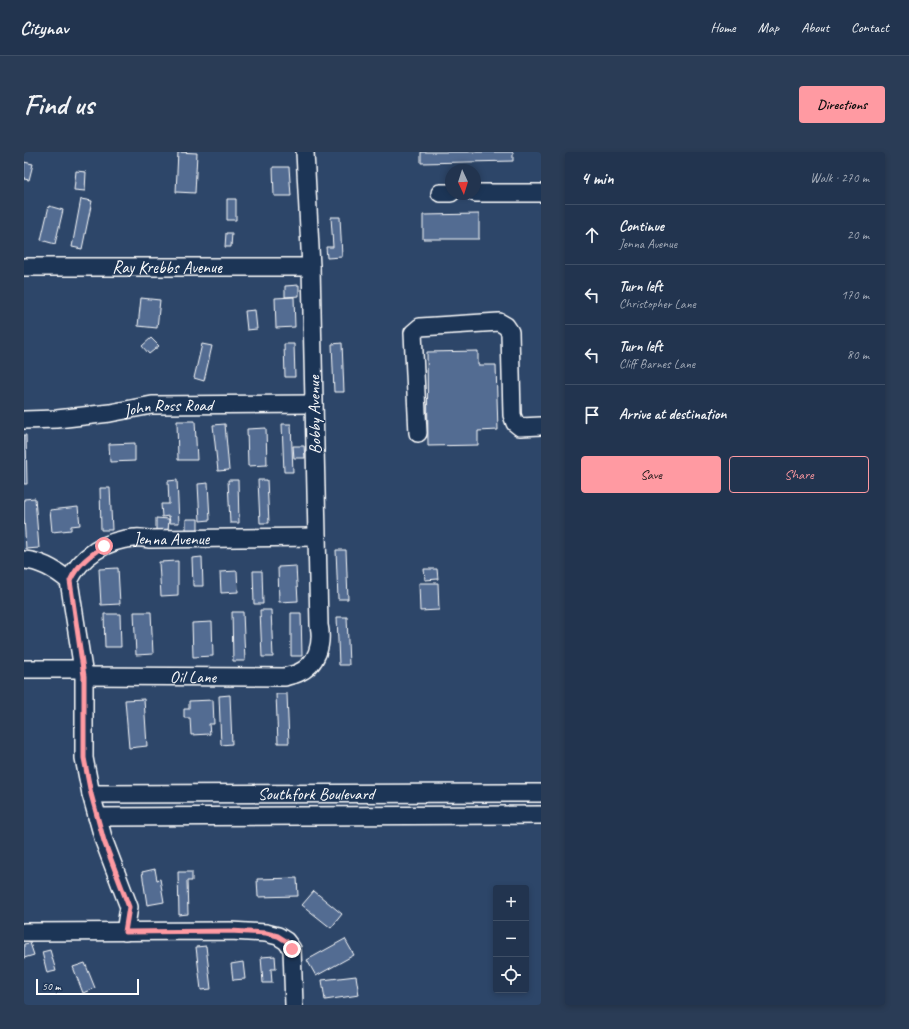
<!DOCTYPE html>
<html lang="en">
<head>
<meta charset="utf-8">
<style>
	body { margin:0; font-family:Caveat,sans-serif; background:#2a3c56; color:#f1f3f6 }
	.controls { position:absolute; right:12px; bottom:12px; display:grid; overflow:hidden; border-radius:4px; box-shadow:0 2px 6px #0003 }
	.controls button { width:36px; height:36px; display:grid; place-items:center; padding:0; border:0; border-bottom:1px solid #3f4f66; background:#22344f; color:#f1f3f6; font:20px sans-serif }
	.compass { position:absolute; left:421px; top:12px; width:36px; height:36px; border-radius:50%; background:#22344f; box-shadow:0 2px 6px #0003; rotate:176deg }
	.scale { position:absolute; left:12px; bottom:10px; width:103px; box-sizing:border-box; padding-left:4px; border:2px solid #fff; border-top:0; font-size:11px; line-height:14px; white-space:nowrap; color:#fff; -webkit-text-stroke:3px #1d3557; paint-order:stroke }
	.stop { position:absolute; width:12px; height:12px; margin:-9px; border:3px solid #ff9aa2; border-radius:50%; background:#fff }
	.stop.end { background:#ff9aa2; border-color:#fff; box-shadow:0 1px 4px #0008 }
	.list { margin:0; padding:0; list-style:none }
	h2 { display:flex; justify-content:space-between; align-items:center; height:52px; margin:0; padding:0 16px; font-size:17px }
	h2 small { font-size:13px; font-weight:400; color:#a2aab7 }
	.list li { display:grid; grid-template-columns:26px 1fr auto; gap:12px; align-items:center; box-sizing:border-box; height:60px; padding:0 16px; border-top:1px solid #3f4f66 }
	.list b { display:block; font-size:15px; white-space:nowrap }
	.list p { margin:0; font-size:13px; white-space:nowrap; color:#a2aab7 }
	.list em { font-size:13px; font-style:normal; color:#a2aab7 }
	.actions { display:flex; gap:8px; padding:12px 16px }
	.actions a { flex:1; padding:9px 0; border:1px solid #ff9aa2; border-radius:4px; text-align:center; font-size:14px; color:#ff9aa2 }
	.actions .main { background:#ff9aa2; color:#111 }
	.icon { flex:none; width:22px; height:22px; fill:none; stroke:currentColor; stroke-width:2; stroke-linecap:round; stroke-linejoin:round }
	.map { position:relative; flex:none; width:517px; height:853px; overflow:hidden; border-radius:4px }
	header { display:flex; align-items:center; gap:24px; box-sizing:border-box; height:56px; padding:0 20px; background:#22344f; border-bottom:1px solid #3f4f66 }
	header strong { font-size:19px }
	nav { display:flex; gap:22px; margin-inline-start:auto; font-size:14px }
	.intro { display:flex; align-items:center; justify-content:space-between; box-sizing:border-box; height:96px; padding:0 24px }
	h1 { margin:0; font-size:28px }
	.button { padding:10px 18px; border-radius:4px; background:#ff9aa2; color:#111; font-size:14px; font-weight:700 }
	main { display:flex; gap:24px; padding:0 24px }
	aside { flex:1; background:#22344f; border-radius:4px; box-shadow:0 2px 6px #0003 }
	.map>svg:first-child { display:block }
</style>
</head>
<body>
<header>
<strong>Citynav</strong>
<nav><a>Home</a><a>Map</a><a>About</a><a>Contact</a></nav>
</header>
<div class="intro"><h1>Find us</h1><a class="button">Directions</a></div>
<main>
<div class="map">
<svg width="517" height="853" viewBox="0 0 517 853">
	<rect width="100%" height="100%" fill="#2d4669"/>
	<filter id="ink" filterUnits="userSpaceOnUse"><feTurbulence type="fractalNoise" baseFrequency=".025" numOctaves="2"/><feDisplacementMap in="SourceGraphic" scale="8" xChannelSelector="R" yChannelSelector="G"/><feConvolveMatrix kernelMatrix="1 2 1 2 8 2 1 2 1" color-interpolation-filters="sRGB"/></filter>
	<g filter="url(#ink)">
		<path fill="#536c92" stroke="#fff" d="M 154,0 L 173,1 L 171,41 L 152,40 Z
			M 397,0 L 489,0 L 489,9 L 397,11 Z
			M 0,10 L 9,12 L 5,28 L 0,27 Z
			M 249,15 L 265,15 L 267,44 L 250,44 Z
			M 52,19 L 62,20 L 61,39 L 50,38 Z
			M 57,47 L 68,49 L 58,97 L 48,95 Z
			M 203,47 L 212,47 L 212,68 L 203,68 Z
			M 25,54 L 39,58 L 31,92 L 17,88 Z
			M 455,62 L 455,87 L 399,87 L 399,63 Z
			M 307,65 L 316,65 L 318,105 L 303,106 L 302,95 L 309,95 Z
			M 202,81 L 208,81 L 207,95 L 201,95 Z
			M 275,133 L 275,144 L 261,145 L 261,134 Z
			M 270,145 L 271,175 L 252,176 L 251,146 Z
			M 117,146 L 136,148 L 133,176 L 114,174 Z
			M 231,158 L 233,177 L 223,178 L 221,159 Z
			M 127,186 L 135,194 L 125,202 L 118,194 Z
			M 318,191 L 320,240 L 310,240 L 308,192 Z
			M 178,192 L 188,194 L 180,229 L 170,226 Z
			M 260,192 L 270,192 L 271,225 L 261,225 Z
			M 454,199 L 454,213 L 472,213 L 474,278 L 454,279 L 454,293 L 404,294 L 403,200 Z
			M 153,269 L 171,269 L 173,308 L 154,308 Z
			M 201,272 L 205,318 L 194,319 L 189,273 Z
			M 258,272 L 267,272 L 269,320 L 260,320 Z
			M 242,276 L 243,313 L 224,314 L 223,277 Z
			M 0,283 L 2,283 L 3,332 L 0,332 Z
			M 111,291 L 111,309 L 86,310 L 85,292 Z
			M 269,294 L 280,294 L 281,306 L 270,306 Z
			M 153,328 L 155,371 L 146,371 L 145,364 L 138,365 L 137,352 L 145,352 L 144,329 Z
			M 204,328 L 214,328 L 215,371 L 206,371 Z
			M 234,328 L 243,328 L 245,371 L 236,371 Z
			M 184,331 L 186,368 L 176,369 L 174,332 Z
			M 76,336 L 86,336 L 88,378 L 77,378 Z
			M 11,346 L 15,396 L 2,397 L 0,365 L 0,347 Z
			M 54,355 L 56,373 L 47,374 L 47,378 L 28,380 L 26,358 Z
			M 132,366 L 145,367 L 144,379 L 132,379 Z
			M 162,367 L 174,367 L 174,379 L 162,379 Z
			M 312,398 L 322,398 L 324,447 L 314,447 Z
			M 178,405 L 179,434 L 169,434 L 168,406 Z
			M 154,409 L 154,443 L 137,444 L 135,410 Z
			M 272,414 L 274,449 L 255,450 L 254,415 Z
			M 94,416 L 96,452 L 77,453 L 75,417 Z
			M 400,417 L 413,417 L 414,427 L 401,428 Z
			M 213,419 L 214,440 L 197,441 L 196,420 Z
			M 229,419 L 238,419 L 239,452 L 230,452 Z
			M 395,431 L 414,431 L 415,458 L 396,459 Z
			M 236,458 L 247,458 L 249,505 L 238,505 Z
			M 110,460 L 127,460 L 129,502 L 112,503 Z
			M 208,460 L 219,460 L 221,509 L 209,509 Z
			M 267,461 L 277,461 L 278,504 L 267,504 Z
			M 80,462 L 96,462 L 97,495 L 81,495 Z
			M 313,465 L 323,465 L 325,513 L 315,513 Z
			M 188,470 L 189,504 L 169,505 L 168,471 Z
			M 252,542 L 263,542 L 265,591 L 254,591 Z
			M 206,543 L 208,592 L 197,593 L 195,544 Z
			M 120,547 L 123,594 L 105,596 L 101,548 Z
			M 189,548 L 190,572 L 185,572 L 186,582 L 167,583 L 166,566 L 160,566 L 160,557 L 165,557 L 165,549 Z
			M 131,717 L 133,728 L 136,727 L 140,750 L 123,753 L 118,720 Z
			M 154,720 L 168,720 L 168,729 L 163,729 L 164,762 L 155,763 Z
			M 273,726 L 274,744 L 234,745 L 233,727 Z
			M 290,739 L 318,762 L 307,776 L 278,753 Z
			M 321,787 L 330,803 L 292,824 L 283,808 Z
			M 6,791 L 10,803 L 0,806 L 0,792 Z
			M 182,794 L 187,837 L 177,838 L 172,795 Z
			M 26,798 L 32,819 L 23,821 L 18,800 Z
			M 251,804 L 252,817 L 247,817 L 248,831 L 239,831 L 237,805 Z
			M 219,810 L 221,827 L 209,828 L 207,812 Z
			M 61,811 L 71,836 L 59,841 L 49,815 Z
			M 332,824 L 335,843 L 301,848 L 298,828 Z"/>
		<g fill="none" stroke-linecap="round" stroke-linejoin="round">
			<g stroke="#fff" stroke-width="20">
				<g id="minor">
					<path d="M 416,41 L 427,41"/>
					<path d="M 451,41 L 517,41"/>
					<path id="s1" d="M 0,115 L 287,115"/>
					<path id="s2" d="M 0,268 L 33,267 L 86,261 L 128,253 L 290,252"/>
					<path d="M 394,281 L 389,181 L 396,175 L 475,170 L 482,174 L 486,180 L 488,263 L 491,271 L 496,275 L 517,274"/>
					<path d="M 0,408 C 17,409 33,419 45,429"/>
					<path d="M 45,429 L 60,524 L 60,606 L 67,642 L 80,689 L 105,755 L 101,780"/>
					<path id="s3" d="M 45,429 C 57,404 82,388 110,386 C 115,385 120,386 125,387 L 293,385"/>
					<path d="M 0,517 L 59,517"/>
					<path id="s4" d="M 60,524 L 261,525 C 265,523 270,523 274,521 C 293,513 299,492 295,473 L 287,115 L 281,0"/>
					<path id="s5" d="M 67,642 L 517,641"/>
					<path d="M 73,665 L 517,663"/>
					<path d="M 0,780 L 206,779 L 242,781 L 254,784 L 262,789 L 268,797 L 270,853"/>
				</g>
			</g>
			<use href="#minor" stroke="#1d3557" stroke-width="17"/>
		</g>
	</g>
	<g fill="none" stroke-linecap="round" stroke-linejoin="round" filter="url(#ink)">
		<path stroke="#ff9aa2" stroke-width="5" d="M 80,394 C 66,403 53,413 46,429 L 60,524 L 60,606 L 67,642 L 80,689 L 105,755 L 101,780 L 206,779 L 242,781 L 254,784 L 262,789 L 268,797"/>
	</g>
	<g text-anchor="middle" stroke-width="3" stroke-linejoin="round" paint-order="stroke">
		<g font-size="17" fill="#fff" stroke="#1d3557">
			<text dy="6" stroke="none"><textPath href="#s1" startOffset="143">Ray Krebbs Avenue</textPath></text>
			<text dy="6" stroke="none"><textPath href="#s2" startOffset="145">John Ross Road</textPath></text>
			<text transform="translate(290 263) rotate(-91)" y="6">Bobby Avenue</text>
			<text dy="6" stroke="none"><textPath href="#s3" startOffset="119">Jenna Avenue</textPath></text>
			<text dy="6" stroke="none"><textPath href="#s4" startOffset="109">Oil Lane</textPath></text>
			<text dy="6" stroke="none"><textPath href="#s5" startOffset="225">Southfork Boulevard</textPath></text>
		</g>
	</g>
</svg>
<div class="controls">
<button>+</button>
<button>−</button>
<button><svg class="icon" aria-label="locate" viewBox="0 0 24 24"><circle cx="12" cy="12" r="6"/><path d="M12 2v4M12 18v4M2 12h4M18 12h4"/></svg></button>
</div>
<svg class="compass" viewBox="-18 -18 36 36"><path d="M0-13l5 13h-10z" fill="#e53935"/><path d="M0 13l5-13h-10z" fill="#a2aab7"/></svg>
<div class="scale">50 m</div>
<div class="stop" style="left:80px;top:394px"></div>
<div class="stop end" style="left:268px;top:797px"></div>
</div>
<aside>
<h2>4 min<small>Walk · 270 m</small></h2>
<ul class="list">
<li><svg class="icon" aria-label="ahead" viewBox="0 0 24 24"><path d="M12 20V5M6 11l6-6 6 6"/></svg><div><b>Continue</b><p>Jenna Avenue</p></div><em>20 m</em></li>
<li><svg class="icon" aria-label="left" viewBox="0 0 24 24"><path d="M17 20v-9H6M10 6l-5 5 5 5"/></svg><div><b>Turn left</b><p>Christopher Lane</p></div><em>170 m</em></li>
<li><svg class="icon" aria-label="left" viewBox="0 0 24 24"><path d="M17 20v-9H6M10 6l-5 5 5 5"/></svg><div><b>Turn left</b><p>Cliff Barnes Lane</p></div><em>80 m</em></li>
<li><svg class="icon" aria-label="arrive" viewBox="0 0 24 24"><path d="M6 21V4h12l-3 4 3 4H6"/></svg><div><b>Arrive at destination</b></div></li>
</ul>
<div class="actions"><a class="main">Save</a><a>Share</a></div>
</aside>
</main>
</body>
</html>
